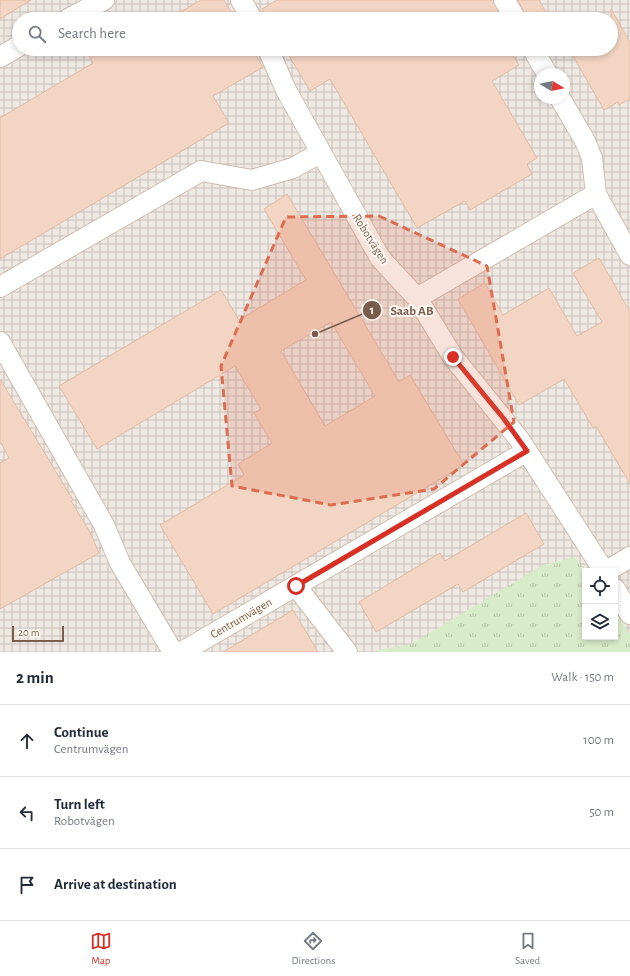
<!DOCTYPE html>
<html lang="en">
<head>
<meta charset="utf-8">
<style>
	body { margin:0; font-family:"Alegreya Sans",sans-serif; background:#f2f2f3; color:#1f2937 }
	.controls { position:absolute; right:12px; bottom:12px; display:grid; overflow:hidden; border-radius:0px; box-shadow:0 2px 6px #0003 }
	.controls button { width:36px; height:36px; display:grid; place-items:center; padding:0; border:0; border-bottom:1px solid #e0e1e3; background:#fff; color:#1f2937; font:20px sans-serif }
	.compass { position:absolute; left:534px; top:68px; width:36px; height:36px; border-radius:50%; background:#fff; box-shadow:0 2px 6px #0003; rotate:100deg }
	.scale { position:absolute; left:12px; bottom:10px; width:52px; box-sizing:border-box; padding-left:4px; border:2px solid #7a5c4d; border-top:0; font-size:11px; line-height:14px; white-space:nowrap; color:#7a5c4d; -webkit-text-stroke:3px #fffaf3; paint-order:stroke }
	.stop { position:absolute; width:12px; height:12px; margin:-9px; border:3px solid #d93025; border-radius:50%; background:#fff }
	.stop.end { background:#d93025; border-color:#fff; box-shadow:0 1px 4px #0008 }
	.list { margin:0; padding:0; list-style:none }
	h2 { display:flex; justify-content:space-between; align-items:center; height:52px; margin:0; padding:0 16px; font-size:17px }
	h2 small { font-size:13px; font-weight:400; color:#747a83 }
	.list li { display:grid; grid-template-columns:26px 1fr auto; gap:12px; align-items:center; box-sizing:border-box; height:72px; padding:0 16px; border-top:1px solid #e0e1e3 }
	.list b { display:block; font-size:15px; white-space:nowrap }
	.list p { margin:0; font-size:13px; white-space:nowrap; color:#747a83 }
	.list em { font-size:13px; font-style:normal; color:#747a83 }
	.icon { flex:none; width:22px; height:22px; fill:none; stroke:currentColor; stroke-width:2; stroke-linecap:round; stroke-linejoin:round }
	.map { position:relative; flex:none; width:630px; height:652px; overflow:hidden }
	.search { position:absolute; background:#fff; box-shadow:0 2px 6px #0003; left:12px; right:12px; top:12px; height:44px; display:flex; align-items:center; gap:10px; box-sizing:border-box; padding:0 14px; border-radius:22px; color:#747a83; font-size:15px }
	.sheet { height:268px; background:#fff }
	nav { display:flex; justify-content:space-around; align-items:center; box-sizing:border-box; height:56px; border-top:1px solid #e0e1e3; background:#fff; font-size:11px; color:#747a83 }
	nav a { display:grid; justify-items:center; gap:2px }
	nav .on { color:#d93025 }
	.map>svg:first-child { display:block }
</style>
</head>
<body>
<div class="map">
<svg width="630" height="652" viewBox="0 0 630 652">
	<defs>
		<pattern id="industrial-grid" width="8" height="8" patternUnits="userSpaceOnUse"><rect width="8" height="8" fill="#efe9e4"/><path d="M0 4h8M4 0v8" fill="none" stroke="#c7c0bb"/></pattern>
		<pattern id="grass-tufts" width="24" height="20" patternUnits="userSpaceOnUse"><rect width="24" height="20" fill="#d8ecc9"/><path d="M3 7l-1-3M5 7V3M7 7l1-3M15 17l-1-3M17 17v-4M19 17l1-3" fill="none" stroke="#b4c2a5"/></pattern>
	</defs>
	<rect width="100%" height="100%" fill="#fdf6ec"/>
	<path fill="url(#industrial-grid)" fill-rule="evenodd" d="M 0,0 L 630,0 L 630,652 L 0,652 ZM 19,19 L 611,19 L 611,49 L 19,49 ZM 540,74 L 564,74 L 564,98 L 540,98 ZM 585,571 L 615,571 L 615,637 L 585,637 Z"/>
	<path fill="url(#grass-tufts)" d="M 574,557 L 587,571 L 585,571 L 585,637 L 615,637 L 615,612 L 630,635 L 630,652 L 379,652 L 377,650 L 411,644 L 543,565 Z"/>
	<path fill="#f3d5c3" stroke="#e6bba3" fill-rule="evenodd" d="M 0,0 L 31,0 L 0,19 Z
		M 201,0 L 224,0 L 235,19 L 168,19 Z
		M 277,0 L 493,0 L 502,19 L 267,19 L 262,9 Z
		M 518,0 L 539,0 L 550,19 L 527,19 Z
		M 611,9 L 630,42 L 630,99 L 619,105 L 618,102 L 604,110 L 569,49 L 611,49 Z
		M 85,49 L 252,49 L 263,67 L 213,96 L 229,123 L 0,259 L 0,118 L 93,63 Z
		M 285,49 L 509,49 L 519,65 L 492,81 L 537,158 L 527,164 L 532,174 L 470,210 L 465,201 L 417,228 L 330,79 L 310,91 Z
		M 287,194 L 399,382 L 410,375 L 464,465 L 213,614 L 160,525 L 244,475 L 238,464 L 272,443 L 254,413 L 261,409 L 235,366 L 97,449 L 59,386 L 221,290 L 239,320 L 306,280 L 264,209 ZM 331,322 L 375,396 L 325,426 L 281,351 Z
		M 599,258 L 630,312 L 630,484 L 596,426 L 593,428 L 564,379 L 519,405 L 458,299 L 485,283 L 503,315 L 549,288 L 577,336 L 602,322 L 573,273 Z
		M 0,379 L 73,500 L 71,501 L 90,532 L 99,553 L 0,609 L 0,463 L 9,458 L 0,441 Z
		M 526,513 L 544,544 L 463,592 L 458,584 L 376,632 L 359,602 L 440,553 L 445,561 Z
		M 293,610 L 318,652 L 223,652 Z"/>
	<g fill="none" stroke-linecap="round" stroke-linejoin="round">
		<g stroke="#d1beb0" stroke-width="22">
			<path id="minor" d="M 241,0 L 252,19
				M 504,0 L 516,19
				M 68,19 L 104,0
				M 268,49 L 286,90 L 380,258 L 417,298 L 453,357 L 519,439 L 604,571
				M 533,49 L 547,74
				M 0,57 L 19,46
				M 560,98 L 585,141 L 592,158 L 596,194 L 630,255
				M 0,287 L 201,171 L 252,180 L 293,168 L 320,153
				M 417,298 L 596,194
				M 0,342 L 104,525 L 120,563 L 173,652
				M 607,571 L 630,557
				M 296,586 L 347,652
				M 615,589 L 630,614
				M 182,652 L 527,451"/>
		</g>
		<use href="#minor" stroke="#fff" stroke-width="20"/>
	</g>
	<g fill="none" stroke-linecap="round" stroke-linejoin="round">
		<path stroke="#d93025" stroke-width="5" d="M 296,586 L 527,451 L 504,419 L 453,357"/>
	</g>
	<path fill="#dc6d51" fill-opacity="0.2" stroke="#dc6d51" stroke-width="3" stroke-dasharray="8 5" stroke-linejoin="round" d="M 379,216 L 487,266 L 514,422 L 434,489 L 331,505 L 232,486 L 221,366 L 286,217 Z"/>
	<g text-anchor="middle" stroke-width="4" stroke-linejoin="round" paint-order="stroke">
		<g font-size="12" fill="#7a5c4d" stroke="#fffaf3">
			<text transform="translate(371 239) rotate(58)" y="4">Robotvägen</text>
			<text transform="translate(241 618) rotate(-30)" y="4">Centrumvägen</text>
		</g>
	</g>
	<path fill="none" stroke="#7a5c4d" stroke-width="1.5" d="M315 334L372 310"/>
	<g fill="#7a5c4d" stroke="#fffaf3" stroke-width="1.5">
		<circle cx="315" cy="334" r="4"/>
		<circle cx="372" cy="310" r="10"/>
	</g>
	<g font-size="12" text-anchor="middle" font-weight="bold" fill="#fff">
		<text x="372" y="314">1</text>
	</g>
	<g font-size="13" text-anchor="middle" font-weight="bold" fill="#7a5c4d" stroke="#fffaf3" stroke-width="4" stroke-linejoin="round" paint-order="stroke">
		<text x="412" y="315">Saab AB</text>
	</g>
</svg>
<div class="controls">
<button><svg class="icon" aria-label="locate" viewBox="0 0 24 24"><circle cx="12" cy="12" r="6"/><path d="M12 2v4M12 18v4M2 12h4M18 12h4"/></svg></button>
<button><svg class="icon" aria-label="layers" viewBox="0 0 24 24"><path d="M12 4l9 5-9 5-9-5zM3 14l9 5 9-5"/></svg></button>
</div>
<svg class="compass" viewBox="-18 -18 36 36"><path d="M0-13l5 13h-10z" fill="#e53935"/><path d="M0 13l5-13h-10z" fill="#747a83"/></svg>
<div class="scale">20 m</div>
<div class="stop" style="left:296px;top:586px"></div>
<div class="stop end" style="left:453px;top:357px"></div>
<div class="search"><svg class="icon" aria-label="search" viewBox="0 0 24 24"><circle cx="10" cy="10" r="6"/><path d="M15 15l6 6"/></svg>Search here</div>
</div>
<section class="sheet">
<h2>2 min<small>Walk · 150 m</small></h2>
<ul class="list">
<li><svg class="icon" aria-label="ahead" viewBox="0 0 24 24"><path d="M12 20V5M6 11l6-6 6 6"/></svg><div><b>Continue</b><p>Centrumvägen</p></div><em>100 m</em></li>
<li><svg class="icon" aria-label="left" viewBox="0 0 24 24"><path d="M17 20v-9H6M10 6l-5 5 5 5"/></svg><div><b>Turn left</b><p>Robotvägen</p></div><em>50 m</em></li>
<li><svg class="icon" aria-label="arrive" viewBox="0 0 24 24"><path d="M6 21V4h12l-3 4 3 4H6"/></svg><div><b>Arrive at destination</b></div></li>
</ul>
</section>
<nav>
<a class="on"><svg class="icon" aria-label="map" viewBox="0 0 24 24"><path d="M3 6l6-2 6 2 6-2v14l-6 2-6-2-6 2zM9 4v14M15 6v14"/></svg>Map</a>
<a><svg class="icon" aria-label="directions" viewBox="0 0 24 24"><path d="M12 3l9 9-9 9-9-9zM9 14v-3h6M13 9l2 2-2 2"/></svg>Directions</a>
<a><svg class="icon" aria-label="saved" viewBox="0 0 24 24"><path d="M7 4h10v16l-5-4-5 4z"/></svg>Saved</a>
</nav>
</body>
</html>
